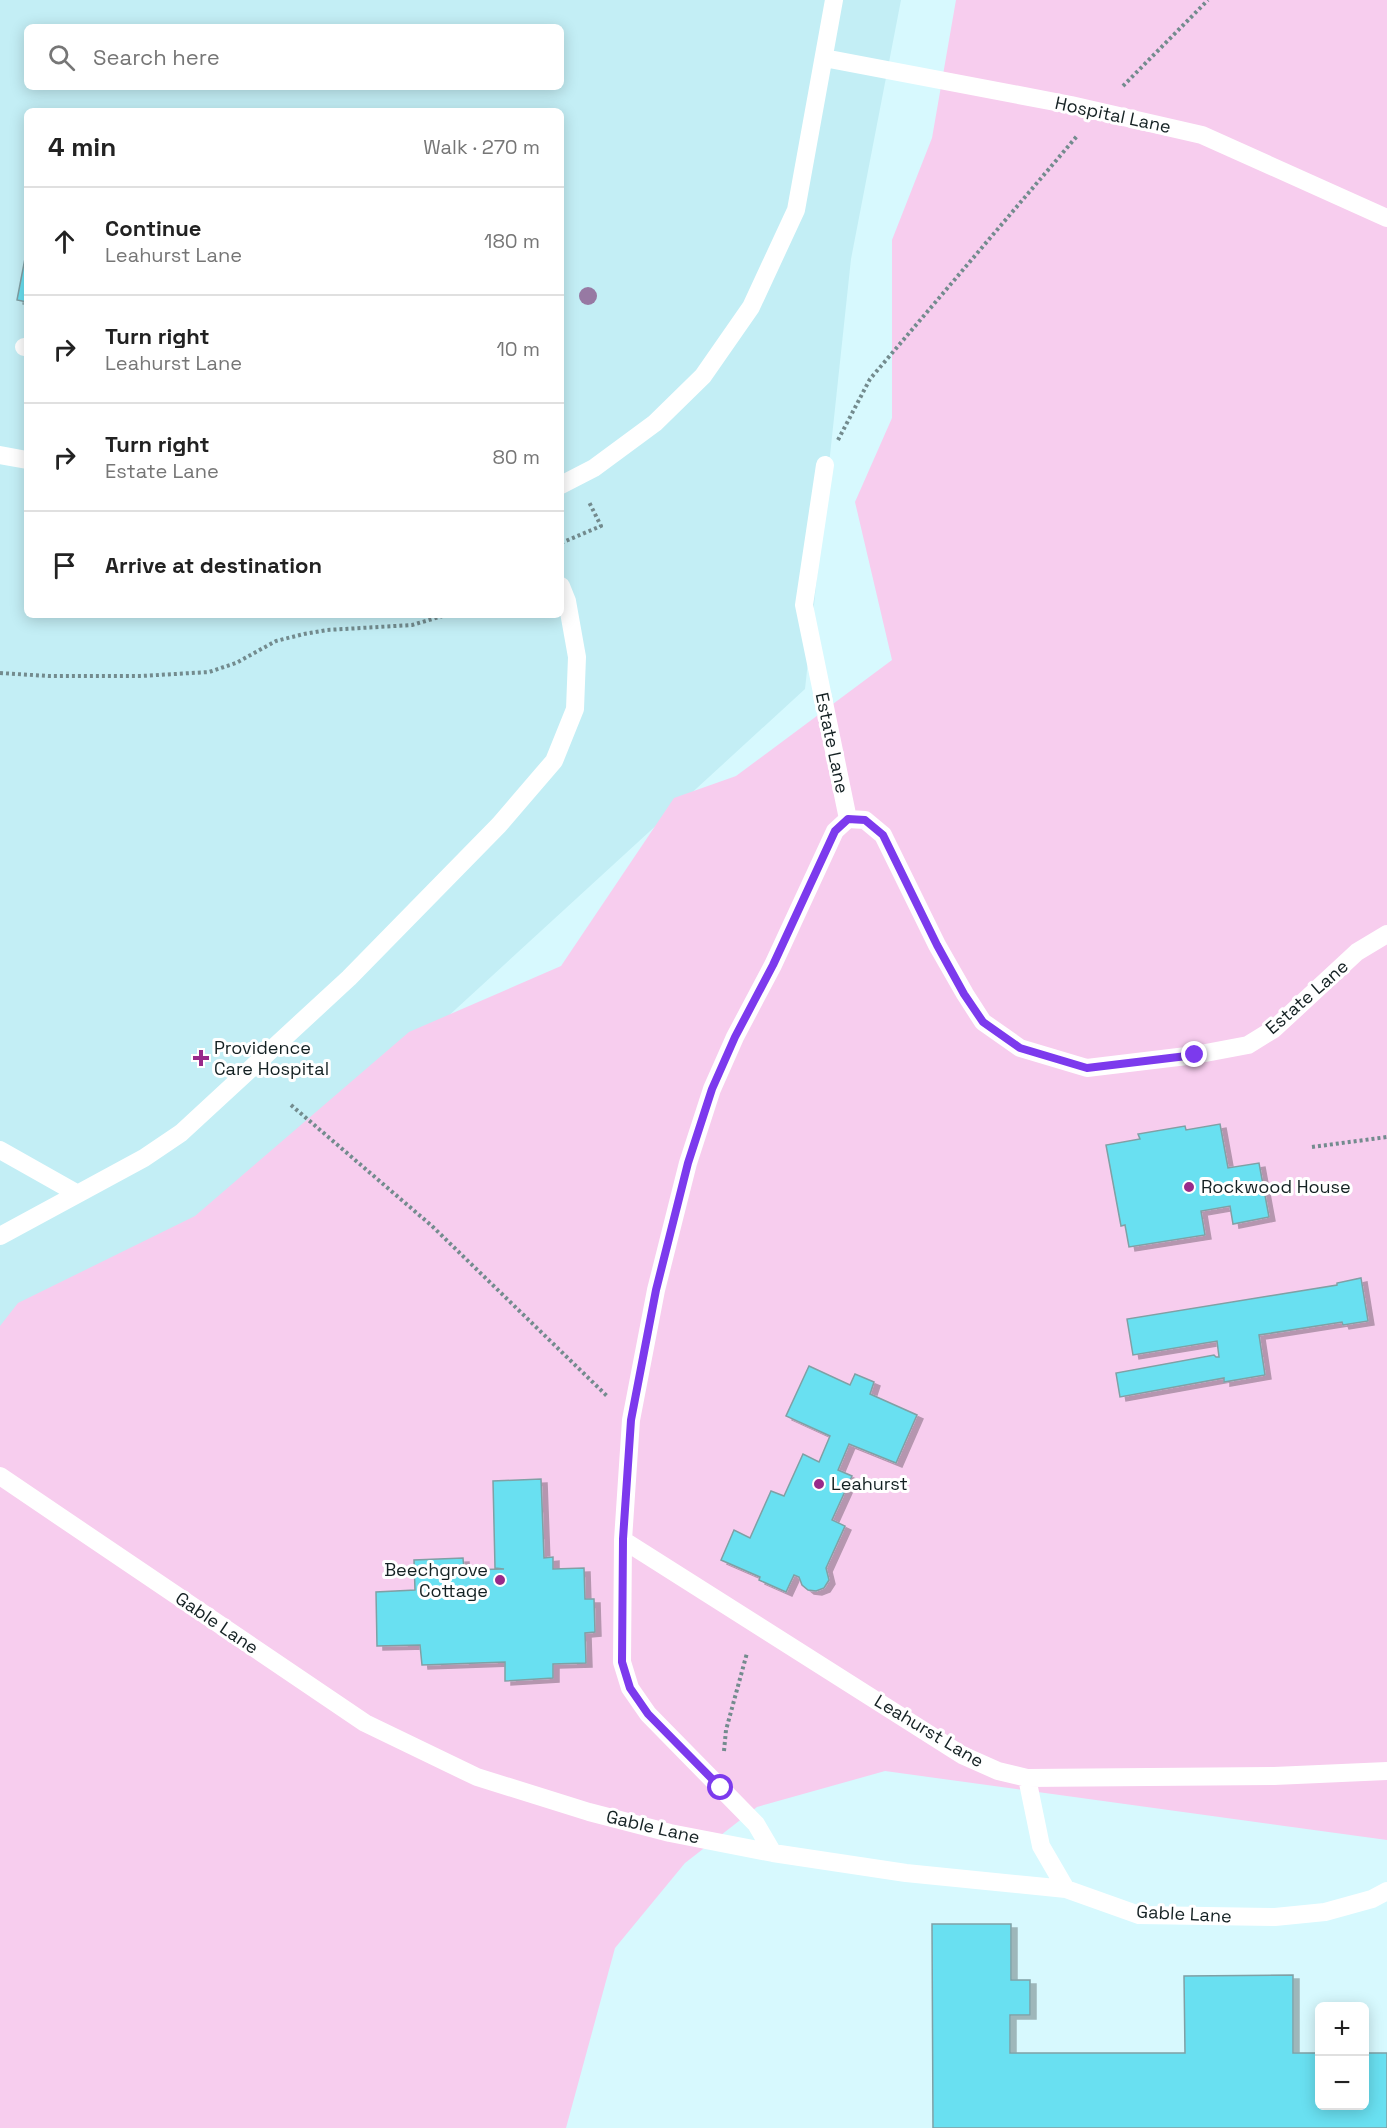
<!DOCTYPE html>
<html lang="en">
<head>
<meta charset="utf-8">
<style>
	body { margin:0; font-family:"Space Grotesk",sans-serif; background:#f6f6f6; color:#222 }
	.controls { position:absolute; right:18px; bottom:18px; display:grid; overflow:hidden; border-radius:9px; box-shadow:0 3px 15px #0003 }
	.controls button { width:54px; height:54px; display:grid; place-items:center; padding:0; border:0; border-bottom:2px solid #e0e0e0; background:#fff; color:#222; font:30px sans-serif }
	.stop { position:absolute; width:18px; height:18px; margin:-14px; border:4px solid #7c3aed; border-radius:50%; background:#fff }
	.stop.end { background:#7c3aed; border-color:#fff; box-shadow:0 2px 6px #0008 }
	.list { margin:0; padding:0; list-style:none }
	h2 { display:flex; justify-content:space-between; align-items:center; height:78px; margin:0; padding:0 24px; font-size:26px }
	h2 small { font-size:20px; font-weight:400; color:#767676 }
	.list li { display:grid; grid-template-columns:39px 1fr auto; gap:18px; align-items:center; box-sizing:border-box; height:108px; padding:0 24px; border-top:2px solid #e0e0e0 }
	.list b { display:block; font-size:22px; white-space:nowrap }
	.list p { margin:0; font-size:20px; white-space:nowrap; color:#767676 }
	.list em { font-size:20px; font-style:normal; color:#767676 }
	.icon { flex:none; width:33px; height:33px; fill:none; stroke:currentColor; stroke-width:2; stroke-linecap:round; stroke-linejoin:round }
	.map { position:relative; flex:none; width:1387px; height:2128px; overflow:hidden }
	.search { position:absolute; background:#fff; box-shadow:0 3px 15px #0003; left:24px; top:24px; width:540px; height:66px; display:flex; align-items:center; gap:15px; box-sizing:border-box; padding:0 21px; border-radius:9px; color:#767676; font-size:22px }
	.panel { position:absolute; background:#fff; box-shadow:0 3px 15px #0003; left:24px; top:108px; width:540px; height:510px; border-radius:9px }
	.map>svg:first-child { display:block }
</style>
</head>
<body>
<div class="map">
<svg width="1387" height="2128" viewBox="0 0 1387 2128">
	<defs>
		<filter id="shadow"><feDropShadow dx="6" dy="4" stdDeviation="0" flood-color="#0004"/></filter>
	</defs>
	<rect width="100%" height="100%" fill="#d7f9fe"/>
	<path fill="#c3eef5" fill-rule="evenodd" d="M 0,0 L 901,0 L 851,259 L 805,689 L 0,1427 ZM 27,27 L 561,27 L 561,87 L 27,87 ZM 27,111 L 561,111 L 561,615 L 27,615 Z"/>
	<path fill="#f7cdee" d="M 956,0 L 1387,0 L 1387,1840 L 885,1771 L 757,1807 L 685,1863 L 615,1948 L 566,2128 L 0,2128 L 0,1326 L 18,1303 L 195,1216 L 409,1032 L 561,966 L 674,798 L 736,776 L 892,660 L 855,502 L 892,418 L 892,240 L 932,138 Z"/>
	<path fill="#69e0f1" stroke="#80a0a5" stroke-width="1.5" filter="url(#shadow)" d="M 27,248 L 27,302 L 17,300 Z
		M 1220,1124 L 1228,1168 L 1259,1163 L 1269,1217 L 1233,1224 L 1230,1206 L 1201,1211 L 1205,1235 L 1129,1247 L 1125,1225 L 1121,1226 L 1106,1145 L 1140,1139 L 1138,1134 L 1185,1126 L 1186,1130 Z
		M 1361,1278 L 1368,1321 L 1343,1325 L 1342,1322 L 1259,1335 L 1265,1375 L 1224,1382 L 1224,1378 L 1120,1397 L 1116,1373 L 1214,1355 L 1216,1357 L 1219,1357 L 1217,1341 L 1133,1355 L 1127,1319 L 1337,1285 L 1337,1283 Z
		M 809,1366 L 850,1385 L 855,1374 L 874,1382 L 870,1394 L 917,1415 L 896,1463 L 849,1444 L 838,1470 L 852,1476 L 832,1520 L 845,1526 L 826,1568 L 829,1580 L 824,1588 L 816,1591 L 808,1590 L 802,1585 L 799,1577 L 794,1575 L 786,1592 L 759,1580 L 760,1577 L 721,1560 L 734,1530 L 750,1538 L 771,1491 L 784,1496 L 803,1454 L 819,1462 L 830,1436 L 786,1416 Z
		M 541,1479 L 544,1558 L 553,1557 L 553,1569 L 584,1568 L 585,1599 L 594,1599 L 595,1632 L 585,1633 L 586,1663 L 553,1664 L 553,1678 L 505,1681 L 505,1662 L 422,1665 L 420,1645 L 377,1646 L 376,1592 L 415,1590 L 414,1560 L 463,1558 L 464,1570 L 504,1569 L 495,1568 L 493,1481 Z
		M 932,1924 L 1011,1924 L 1011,1980 L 1030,1980 L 1030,2015 L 1010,2015 L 1010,2053 L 1185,2053 L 1184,1976 L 1293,1975 L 1293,2053 L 1320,2053 L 1320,2106 L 1364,2106 L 1364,2053 L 1387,2053 L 1387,2128 L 933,2128 Z"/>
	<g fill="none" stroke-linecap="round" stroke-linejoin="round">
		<path stroke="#738b8e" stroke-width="4" stroke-dasharray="3 3" stroke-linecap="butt" d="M 1123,86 L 1208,0
			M 838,440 L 870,379 L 1077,136
			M 561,543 L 601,526 L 589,502
			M 0,673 L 48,676 L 141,676 L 209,672 L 236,663 L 276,641 L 304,634 L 327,630 L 412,625 L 446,615
			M 291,1105 L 432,1226 L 607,1396
			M 1312,1147 L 1387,1137
			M 724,1751 L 726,1730 L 747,1653"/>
		<path stroke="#fff" stroke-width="18" d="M 824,58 L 1071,105 L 1202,135 L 1387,218
			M 24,347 L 27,347
			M 0,455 L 27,460
			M 825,465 L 804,605 L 848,819
			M 561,485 L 594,468 L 655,423 L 703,376 L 751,307 L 796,210 L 834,0
			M 848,819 L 865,820 L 883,835 L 937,945 L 965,994 L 983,1022 L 1020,1048 L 1087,1068 L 1195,1055 L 1248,1045 L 1274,1029 L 1357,952 L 1387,934
			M 0,1150 L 78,1194
			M 0,1236 L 144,1158 L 181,1133 L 349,978 L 499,825 L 554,761 L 575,709 L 577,657 L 567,601 L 561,586
			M 0,1476 L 365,1723 L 477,1777 L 589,1812 L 670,1833 L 773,1853 L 906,1873 L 1066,1889 L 1139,1915 L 1275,1917 L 1325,1912 L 1372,1899 L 1387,1891
			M 623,1540 L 962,1755 L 998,1771 L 1027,1778 L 1274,1776 L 1387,1771
			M 1027,1778 L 1041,1846 L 1066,1889
			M 773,1853 L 756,1824 L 648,1714 L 630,1688 L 622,1662 L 623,1540 L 631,1420 L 656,1290 L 688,1163 L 712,1089 L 735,1037 L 773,965 L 835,831 L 848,819"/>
	</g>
	<circle fill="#9779a3" cx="588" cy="296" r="9"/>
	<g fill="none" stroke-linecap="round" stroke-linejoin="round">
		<path stroke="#7c3aed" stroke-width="8" d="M 721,1788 L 648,1714 L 630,1688 L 622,1662 L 623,1539 L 631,1420 L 656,1290 L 688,1163 L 712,1089 L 735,1037 L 773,965 L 835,831 L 848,819 L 865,820 L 883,835 L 937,945 L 964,994 L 983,1022 L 1020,1048 L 1087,1068 L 1195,1055"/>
	</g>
	<g fill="#982a8a" stroke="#fff" stroke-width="2">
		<path d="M198 1049h6v6h6v6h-6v6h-6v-6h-6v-6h6z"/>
		<circle cx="1189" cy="1187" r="6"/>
		<circle cx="819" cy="1484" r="6"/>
		<circle cx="500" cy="1580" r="6"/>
	</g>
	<g text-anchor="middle" stroke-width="6" stroke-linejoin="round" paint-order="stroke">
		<g font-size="18" fill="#142123" stroke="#fff">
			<text transform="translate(1113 115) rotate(12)" y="6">Hospital Lane</text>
			<text transform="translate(832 743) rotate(78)" y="6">Estate Lane</text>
			<text transform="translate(1307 997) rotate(-41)" y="6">Estate Lane</text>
			<text transform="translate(217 1623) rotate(34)" y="6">Gable Lane</text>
			<text transform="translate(929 1731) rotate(31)" y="6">Leahurst Lane</text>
			<text transform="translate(653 1827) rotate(13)" y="6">Gable Lane</text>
			<text transform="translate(1184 1914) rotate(3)" y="6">Gable Lane</text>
		</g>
		<g font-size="18" fill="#142123" stroke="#fff" text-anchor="start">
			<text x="214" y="1054">Providence<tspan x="214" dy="21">Care Hospital</tspan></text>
			<text x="1201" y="1193">Rockwood House</text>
			<text x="831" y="1490">Leahurst</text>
			<text x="488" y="1576" text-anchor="end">Beechgrove<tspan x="488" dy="21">Cottage</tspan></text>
		</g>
	</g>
</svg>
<div class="controls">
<button>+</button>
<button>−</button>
</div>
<div class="stop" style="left:721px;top:1788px"></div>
<div class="stop end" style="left:1195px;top:1055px"></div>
<div class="search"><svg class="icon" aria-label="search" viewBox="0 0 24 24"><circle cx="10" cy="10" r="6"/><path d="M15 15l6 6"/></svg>Search here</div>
<section class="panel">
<h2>4 min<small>Walk · 270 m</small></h2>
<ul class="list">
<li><svg class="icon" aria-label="ahead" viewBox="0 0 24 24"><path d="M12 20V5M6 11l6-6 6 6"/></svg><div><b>Continue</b><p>Leahurst Lane</p></div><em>180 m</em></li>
<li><svg class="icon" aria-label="right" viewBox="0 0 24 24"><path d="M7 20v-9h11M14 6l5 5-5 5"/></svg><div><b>Turn right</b><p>Leahurst Lane</p></div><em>10 m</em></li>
<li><svg class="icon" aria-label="right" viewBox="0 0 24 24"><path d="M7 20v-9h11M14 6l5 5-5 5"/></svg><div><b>Turn right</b><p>Estate Lane</p></div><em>80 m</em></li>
<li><svg class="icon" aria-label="arrive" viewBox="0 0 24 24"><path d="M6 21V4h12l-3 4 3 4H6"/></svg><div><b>Arrive at destination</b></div></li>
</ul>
</section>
</div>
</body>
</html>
